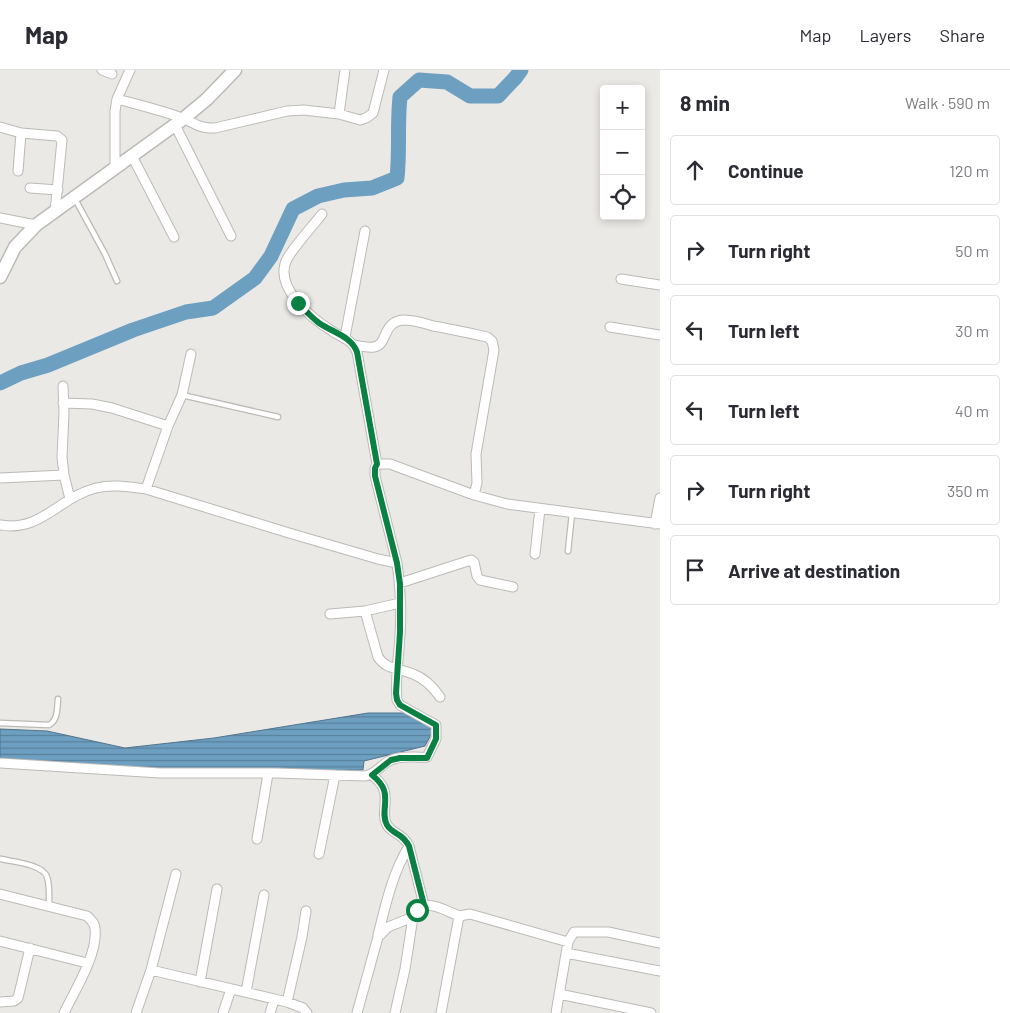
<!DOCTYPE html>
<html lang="en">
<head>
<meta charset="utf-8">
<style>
	body { margin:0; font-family:Barlow,sans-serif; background:#f7f7f7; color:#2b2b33 }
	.controls { position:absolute; right:15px; top:15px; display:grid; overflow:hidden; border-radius:5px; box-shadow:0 2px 8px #0003 }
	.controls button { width:45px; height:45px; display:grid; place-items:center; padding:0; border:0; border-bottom:1px solid #e1e1e2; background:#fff; color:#2b2b33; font:25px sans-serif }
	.stop { position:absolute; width:15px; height:15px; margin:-11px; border:4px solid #0b8043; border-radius:50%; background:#fff }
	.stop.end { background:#0b8043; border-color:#fff; box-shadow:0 1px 5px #0008 }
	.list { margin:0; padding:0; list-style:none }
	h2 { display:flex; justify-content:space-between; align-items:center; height:65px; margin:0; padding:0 20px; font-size:21px }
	h2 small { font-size:16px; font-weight:400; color:#7c7c81 }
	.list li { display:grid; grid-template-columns:32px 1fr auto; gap:15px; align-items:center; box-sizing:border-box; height:70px; margin:0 10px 10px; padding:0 10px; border:1px solid #e1e1e2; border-radius:5px }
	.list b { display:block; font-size:19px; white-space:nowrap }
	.list em { font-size:16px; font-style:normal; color:#7c7c81 }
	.icon { flex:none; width:28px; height:28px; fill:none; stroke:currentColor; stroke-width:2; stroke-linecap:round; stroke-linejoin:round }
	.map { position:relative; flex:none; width:660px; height:943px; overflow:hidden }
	header { display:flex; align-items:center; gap:30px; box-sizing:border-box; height:70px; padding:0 25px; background:#fff; border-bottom:1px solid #e1e1e2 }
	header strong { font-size:24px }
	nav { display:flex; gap:28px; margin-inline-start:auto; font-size:18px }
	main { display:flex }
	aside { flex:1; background:#fff }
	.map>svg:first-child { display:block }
</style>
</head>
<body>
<header>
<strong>Map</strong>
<nav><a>Map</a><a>Layers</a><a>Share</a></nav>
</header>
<main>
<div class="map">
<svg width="660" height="943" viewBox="0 0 660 943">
	<defs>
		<pattern id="water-rules" width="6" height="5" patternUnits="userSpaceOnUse" patternTransform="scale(1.25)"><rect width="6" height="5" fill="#6d9fc1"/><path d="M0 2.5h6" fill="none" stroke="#58809b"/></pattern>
	</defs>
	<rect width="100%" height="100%" fill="#ebe9e6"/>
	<path fill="url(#water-rules)" stroke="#50748b" d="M 368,643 L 407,643 L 434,659 L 425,676 L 364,691 L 363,700 L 249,702 L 112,697 L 0,688 L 0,659 L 47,661 L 125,678 L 214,668 Z"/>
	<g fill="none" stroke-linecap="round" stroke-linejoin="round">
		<path stroke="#6d9fc1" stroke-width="15" d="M 0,313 L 21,303 L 48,295 L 133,260 L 186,242 L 213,238 L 255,208 L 271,186 L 293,139 L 318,126 L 344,120 L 372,118 L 397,108 C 400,81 397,54 400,27 L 419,10 L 447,12 L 470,26 L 498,26 L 516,7 L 521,0"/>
		<g stroke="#bcbab7" stroke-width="7">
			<path id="lane" d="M 75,129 L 105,184 L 117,211
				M 182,325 L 278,347
				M 568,481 L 572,443
				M 0,653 L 49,655 C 58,650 57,639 58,629
				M 1,789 C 13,792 43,794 47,807 C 50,816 49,827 49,836"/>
		</g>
		<g stroke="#bcbab7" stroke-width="11">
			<path id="street" d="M 102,0 L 112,4
				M 117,29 C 139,35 161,40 182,48 C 197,54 197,58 215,58 L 287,41 L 304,40 L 339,44 L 360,50 L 366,48 L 373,43 L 384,0
				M 339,44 L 345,0
				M 175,55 L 231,166
				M 0,57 L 21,63 L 57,66 L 62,70 L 55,142
				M 132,86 L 174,167
				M 115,98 L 115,41 L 117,29 L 130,0
				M 18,101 L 21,63
				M 30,118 L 58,120
				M 322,144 C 312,157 295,175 287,189 C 273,217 311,248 332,261 C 342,268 352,269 357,282 L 377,394
				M 0,148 L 36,155
				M 621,209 L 660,215
				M 610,257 L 660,265
				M 345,267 L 365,161
				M 354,275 C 360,276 368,278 374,277 C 388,275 382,252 403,250 C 413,250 424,253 433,256 C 451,259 469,263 487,267 L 492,271 L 494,280 L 476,384 L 477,413 L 474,425
				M 63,316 L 64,343 L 62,387 L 64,405 L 70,429
				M 63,333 L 92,334 L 112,338 L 168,356
				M 0,408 L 64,405
				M 146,419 L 168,356 L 182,325 L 191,284
				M 655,454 L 660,428
				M 0,455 C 42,462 59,427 96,418 C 113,414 129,417 146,419 L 289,463 L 378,489 L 397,493 L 375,406 L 375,398 L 377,394 L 390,394 L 474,425 L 507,434 L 660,454
				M 535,484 L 540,439
				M 400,513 L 471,490 L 474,492 L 477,506 L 480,510 L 513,517
				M 365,541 L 378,587 C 386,600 400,598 413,604 C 424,608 433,617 440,627
				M 330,544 L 365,541 L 400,533
				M 0,693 L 160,703 L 276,703 L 365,706 C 377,704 381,694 391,690 C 402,685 416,688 427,687 L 436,669 L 436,655 L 400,635 L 397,630 C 395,608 399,586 400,564 C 402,540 400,516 397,493
				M 372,705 C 377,709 382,714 384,720 C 388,731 381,745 387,755 C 393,765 402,762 409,776 L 424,835
				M 257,769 L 268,704
				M 319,784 L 335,705
				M 0,824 L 87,846 C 91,850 95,853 95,859 C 98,884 75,920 64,943
				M 378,865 C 386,834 392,804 409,776
				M 0,871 L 87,893
				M 566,883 L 660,901
				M 151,900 L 287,932 L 303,938 L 307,943
				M 200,912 L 217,819
				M 246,922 L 264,825
				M 559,924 L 651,943
				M 0,932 L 14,931 L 18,928 L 30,878
				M 287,932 L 302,867 L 306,841
				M 136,943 L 151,900 L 176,804
				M 223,943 L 231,919
				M 270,943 L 274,930
				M 357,943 L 378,867 L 388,857 L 413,847
				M 395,943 L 405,899 L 413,847 C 425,826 441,839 459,846
				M 441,943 L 459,846 L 470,844 L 568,872
				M 556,943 L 568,872 L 574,862 L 608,862 L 660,873"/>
		</g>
		<g stroke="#bcbab7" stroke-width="15">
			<path id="secondary" d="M 0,207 L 15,177 L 36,155 L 183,49 L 207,29 L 235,0"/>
		</g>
		<use href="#lane" stroke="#fff" stroke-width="4.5"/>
		<use href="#street" stroke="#fff" stroke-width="9"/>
		<use href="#secondary" stroke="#fff" stroke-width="12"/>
	</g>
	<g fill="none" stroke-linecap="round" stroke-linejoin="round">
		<path stroke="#0b8043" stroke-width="6" d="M 298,233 C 305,240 311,247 319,253 C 332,262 351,266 357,282 L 377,394 L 375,398 L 375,406 L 397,493 L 400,514 L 400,562 L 396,623 L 397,630 L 400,635 L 436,655 L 436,669 L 427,688 L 400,688 L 391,690 L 372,705 C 377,709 382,714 384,720 C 388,731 381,745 387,755 C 393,765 402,762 409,776 L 424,835 L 417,840"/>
	</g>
</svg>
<div class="controls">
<button>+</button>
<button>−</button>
<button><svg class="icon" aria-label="locate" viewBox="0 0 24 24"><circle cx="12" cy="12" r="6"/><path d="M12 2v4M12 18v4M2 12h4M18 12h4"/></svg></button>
</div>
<div class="stop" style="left:417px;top:840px"></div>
<div class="stop end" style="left:298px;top:233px"></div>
</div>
<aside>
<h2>8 min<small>Walk · 590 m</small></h2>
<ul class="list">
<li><svg class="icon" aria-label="ahead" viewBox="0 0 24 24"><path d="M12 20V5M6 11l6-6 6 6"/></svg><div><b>Continue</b></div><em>120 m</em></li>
<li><svg class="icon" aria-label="right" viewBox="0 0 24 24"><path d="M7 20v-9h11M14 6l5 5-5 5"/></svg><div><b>Turn right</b></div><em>50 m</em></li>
<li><svg class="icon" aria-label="left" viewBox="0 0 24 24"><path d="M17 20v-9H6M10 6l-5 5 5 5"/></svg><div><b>Turn left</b></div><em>30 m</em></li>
<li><svg class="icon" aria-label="left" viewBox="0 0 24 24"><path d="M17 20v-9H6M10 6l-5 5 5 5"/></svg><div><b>Turn left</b></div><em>40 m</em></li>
<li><svg class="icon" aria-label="right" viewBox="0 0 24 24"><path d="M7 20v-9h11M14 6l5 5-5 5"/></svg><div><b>Turn right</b></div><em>350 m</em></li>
<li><svg class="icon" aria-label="arrive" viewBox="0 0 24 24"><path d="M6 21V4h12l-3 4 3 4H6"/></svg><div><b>Arrive at destination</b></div></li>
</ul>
</aside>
</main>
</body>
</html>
